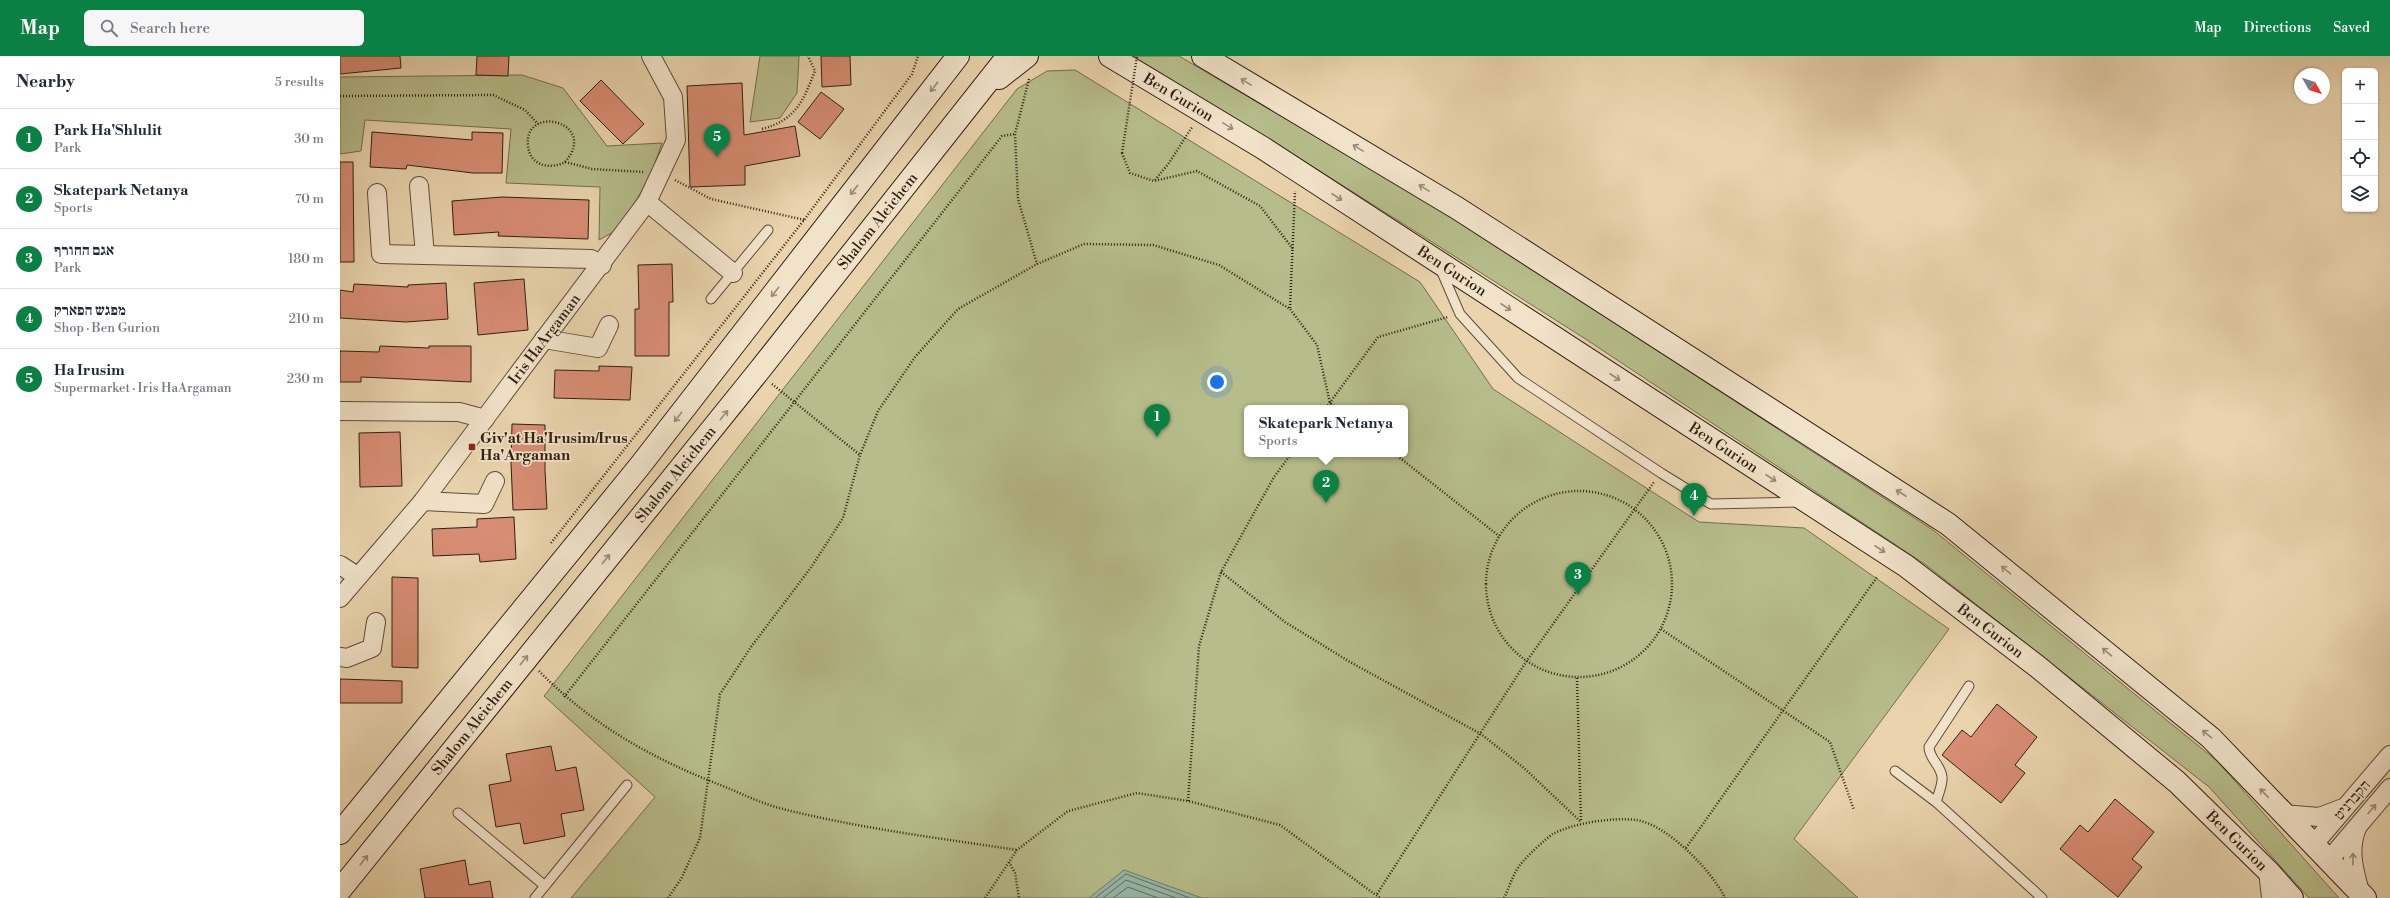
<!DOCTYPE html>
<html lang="en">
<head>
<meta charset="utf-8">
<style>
	body { margin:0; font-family:"Libre Bodoni","Frank Ruhl Libre",serif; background:#f6f6f7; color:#1f2937 }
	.controls { position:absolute; right:12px; top:12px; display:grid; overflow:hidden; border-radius:6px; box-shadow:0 1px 3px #0004 }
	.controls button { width:36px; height:36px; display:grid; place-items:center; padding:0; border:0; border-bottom:1px solid #e0e1e3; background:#fff; color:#1f2937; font:20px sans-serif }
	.compass { position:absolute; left:1954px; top:12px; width:36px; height:36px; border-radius:50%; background:#fff; box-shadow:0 1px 3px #0004; rotate:129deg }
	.you { position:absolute; left:877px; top:326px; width:14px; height:14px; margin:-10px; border:3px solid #fff; border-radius:50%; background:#1a73e8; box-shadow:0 0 0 6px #1a73e833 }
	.badge { display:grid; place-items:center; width:26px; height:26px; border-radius:50%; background:#0b8043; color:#fff; font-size:13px; font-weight:700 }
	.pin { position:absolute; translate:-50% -33px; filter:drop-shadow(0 1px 2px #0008) }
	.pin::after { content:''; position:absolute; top:21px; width:14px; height:12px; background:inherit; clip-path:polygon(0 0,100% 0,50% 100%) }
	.popup { position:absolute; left:904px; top:349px; width:164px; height:52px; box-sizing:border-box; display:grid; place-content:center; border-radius:6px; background:#fff; filter:drop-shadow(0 1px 3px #0005); font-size:13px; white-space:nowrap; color:#747a83 }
	.popup b { font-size:15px; color:#1f2937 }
	.popup::after { content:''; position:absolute; left:50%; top:100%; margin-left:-8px; border:8px solid transparent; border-top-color:#fff }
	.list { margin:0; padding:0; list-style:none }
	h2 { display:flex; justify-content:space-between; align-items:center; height:52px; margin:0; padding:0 16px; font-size:17px }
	h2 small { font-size:13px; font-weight:400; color:#747a83 }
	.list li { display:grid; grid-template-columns:26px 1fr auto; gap:12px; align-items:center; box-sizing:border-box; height:60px; padding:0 16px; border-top:1px solid #e0e1e3 }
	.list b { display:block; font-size:15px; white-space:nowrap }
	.list p { margin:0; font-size:13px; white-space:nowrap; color:#747a83 }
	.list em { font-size:13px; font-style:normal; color:#747a83 }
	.icon { flex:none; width:22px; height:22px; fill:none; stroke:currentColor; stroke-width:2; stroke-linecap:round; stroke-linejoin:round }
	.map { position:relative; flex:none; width:2050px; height:842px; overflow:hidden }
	header { display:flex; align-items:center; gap:24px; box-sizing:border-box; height:56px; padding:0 20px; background:#0b8043; color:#fff }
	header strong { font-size:19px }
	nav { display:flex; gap:22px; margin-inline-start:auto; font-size:14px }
	.search { width:280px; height:36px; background:#f6f6f7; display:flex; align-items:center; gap:10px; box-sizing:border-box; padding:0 14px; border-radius:6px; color:#747a83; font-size:15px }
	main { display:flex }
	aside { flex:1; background:#fff }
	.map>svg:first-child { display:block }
</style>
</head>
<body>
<header>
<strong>Map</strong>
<div class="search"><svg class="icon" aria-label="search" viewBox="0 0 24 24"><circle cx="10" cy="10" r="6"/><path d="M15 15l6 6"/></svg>Search here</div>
<nav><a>Map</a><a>Directions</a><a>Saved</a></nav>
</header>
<main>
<aside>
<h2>Nearby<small>5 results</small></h2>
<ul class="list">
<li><span class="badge">1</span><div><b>Park Ha'Shlulit</b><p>Park</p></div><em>30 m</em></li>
<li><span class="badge">2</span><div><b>Skatepark Netanya</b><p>Sports</p></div><em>70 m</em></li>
<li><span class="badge">3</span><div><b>אגם החורף</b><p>Park</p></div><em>180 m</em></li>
<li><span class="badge">4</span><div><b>מפגש הפארק</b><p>Shop · Ben Gurion</p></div><em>210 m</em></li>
<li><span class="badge">5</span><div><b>Ha Irusim</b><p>Supermarket · Iris HaArgaman</p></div><em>230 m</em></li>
</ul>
</aside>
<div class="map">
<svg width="2050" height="842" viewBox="0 0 2050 842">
	<rect width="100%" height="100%" fill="#e9d4ad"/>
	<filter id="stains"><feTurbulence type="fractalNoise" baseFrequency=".005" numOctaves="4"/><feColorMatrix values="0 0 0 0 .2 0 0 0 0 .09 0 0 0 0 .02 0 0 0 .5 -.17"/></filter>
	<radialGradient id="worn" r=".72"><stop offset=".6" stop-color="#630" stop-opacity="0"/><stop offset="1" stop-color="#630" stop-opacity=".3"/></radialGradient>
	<path fill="#b6bd8a" stroke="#736e4e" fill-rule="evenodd" d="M 420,0 L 459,0 L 457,37 L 440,62 L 410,66 Z
		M 786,0 L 839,0 L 1115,163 L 1593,474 L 1877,705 L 1999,842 L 1969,842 L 1869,731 L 1586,509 L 1244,282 L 921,78 Z
		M 735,14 L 1080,226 L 1153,333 L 1359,466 L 1464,472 L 1609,573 L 1454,783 L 1518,842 L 231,842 L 315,741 L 204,640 L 677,33 L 707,15 ZM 907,352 L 1065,352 L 1065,398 L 907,398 Z
		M 182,19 L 223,32 L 267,90 L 322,87 L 309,124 L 277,174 L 259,184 L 260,131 L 166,127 L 171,73 L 25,64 L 21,95 L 0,98 L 0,21 Z"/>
	<path fill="#97b8a9" stroke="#6e7b6d" d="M 784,814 L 862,842 L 749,842 Z"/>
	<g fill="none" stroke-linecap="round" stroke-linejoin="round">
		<path stroke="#646c5e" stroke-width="1" d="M 755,842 L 786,818 L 850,842
			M 763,842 L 786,824 L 836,842
			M 773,842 L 788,831 L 818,842"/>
	</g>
	<path fill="#d88e74" stroke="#302012" d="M 0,0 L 60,0 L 61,12 L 0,18 Z
		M 137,0 L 169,0 L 168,20 L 136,19 Z
		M 481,0 L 510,0 L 511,29 L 482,31 Z
		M 261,24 L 304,68 L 283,88 L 240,45 Z
		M 402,27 L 404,79 L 455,70 L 460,100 L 405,110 L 405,129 L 350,131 L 347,30 Z
		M 481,36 L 504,53 L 480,83 L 458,66 Z
		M 32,76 L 132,84 L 132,76 L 163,77 L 162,117 L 133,117 L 67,109 L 66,113 L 30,111 Z
		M 0,106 L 13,106 L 14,206 L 0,206 Z
		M 162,141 L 249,144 L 248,183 L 158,180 L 159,176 L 114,179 L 112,145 Z
		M 332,208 L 333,246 L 329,246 L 329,300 L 295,300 L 295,253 L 299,253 L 298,209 Z
		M 184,223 L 188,274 L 138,279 L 134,227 Z
		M 106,227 L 108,263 L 66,266 L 0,262 L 0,234 L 13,236 L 14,228 L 68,231 L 68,229 Z
		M 40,290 L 89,292 L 89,290 L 131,290 L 131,326 L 21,321 L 21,326 L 0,326 L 0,295 L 39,296 Z
		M 259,310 L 292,311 L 290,344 L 214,342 L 215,314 L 259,315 Z
		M 172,368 L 205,369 L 205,414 L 207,453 L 173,454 L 171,407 Z
		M 60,376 L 62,430 L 20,431 L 19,377 Z
		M 174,461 L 176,503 L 140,506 L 139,498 L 93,500 L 92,473 L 137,471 L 137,463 Z
		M 52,521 L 78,522 L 78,612 L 52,611 Z
		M 0,623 L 62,625 L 62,647 L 0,647 Z
		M 1657,648 L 1697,681 L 1675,709 L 1685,717 L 1661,747 L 1602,699 L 1622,674 L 1631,681 Z
		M 211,690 L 216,715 L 236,711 L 244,754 L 221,758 L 225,780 L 184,788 L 180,767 L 156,771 L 149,729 L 171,725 L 166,698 Z
		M 1775,743 L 1814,776 L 1792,803 L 1802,811 L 1778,841 L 1720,793 L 1740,769 L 1748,776 Z
		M 125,804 L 129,829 L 150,825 L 153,842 L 85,842 L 80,813 Z"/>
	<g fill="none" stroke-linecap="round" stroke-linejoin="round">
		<g stroke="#5e4d39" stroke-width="11">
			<path id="service" d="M 1101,214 L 1120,258 L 1178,322 L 1321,417 L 1371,448 L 1459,446
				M 371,243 L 428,174
				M 1555,715 L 1596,746 L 1702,842
				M 1596,746 C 1598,739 1603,728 1602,721 C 1601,709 1589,703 1589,691 L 1629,630
				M 118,757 L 205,830
				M 195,842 L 287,729"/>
		</g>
		<g stroke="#5e4d39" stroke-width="20">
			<g id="minor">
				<path d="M 79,130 L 85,199"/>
				<path d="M 37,137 L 41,198 L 251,203 L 262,209"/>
				<path d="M 307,146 L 393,217"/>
				<path d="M 204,283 L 258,292 L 269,269"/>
				<path d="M 0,355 L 119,356 L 145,363"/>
				<path d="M 83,445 L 144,448 L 155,425"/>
				<path d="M 0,509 L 17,520"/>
				<path id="s1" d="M 0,542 L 83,445 L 307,146 L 336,84 L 333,41 L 311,0"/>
				<path d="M 0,601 L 7,602 L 32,592 L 36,566"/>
				<path d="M 1944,758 L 1979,761 L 2003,752"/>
				<path d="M 2017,772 C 2008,794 2014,814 2020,836"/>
				<path d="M 1974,788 L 2050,699"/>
				<path d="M 1989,804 L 2050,732"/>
				<path d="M 1928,815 L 1931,842"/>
			</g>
		</g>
		<g stroke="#302012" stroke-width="24">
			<g id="secondary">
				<path id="s2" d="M 770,0 L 923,92 L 1566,510 L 1698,611 L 1837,726 L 1928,815 L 1952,842"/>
				<path d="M 863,0 L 1117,152 L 1608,468 L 1871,682 L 2025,842"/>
				<path d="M 659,22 L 687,0"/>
				<path d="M 0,777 L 299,411 L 618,0"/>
				<path id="s3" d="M 0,834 L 418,316 L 668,0"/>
			</g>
		</g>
		<path stroke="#302012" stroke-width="2.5" stroke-dasharray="1 2" stroke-linecap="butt" d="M 689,23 L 675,78 L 678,143 L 697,208
			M 0,40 L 153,39 L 185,54 L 198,68
			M 422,73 C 456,64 463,45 475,15 L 468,0
			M 782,97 L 790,117 L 814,125 L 857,115 L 920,150 L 953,193
			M 225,106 C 260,66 183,47 188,90 C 190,110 210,114 225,106 L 252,113 L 304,116
			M 335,124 L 371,143 L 465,164
			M 815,124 L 829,107 L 852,71
			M 950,252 L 955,135
			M 432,328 L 520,399
			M 986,352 L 1038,281 L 1108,261
			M 1055,398 L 1159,480
			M1146 528a93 93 0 1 1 186 0a93 93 0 1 1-186 0Z
			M 211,487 L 464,164 L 572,18 L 578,0
			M 881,516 L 945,566 L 1010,606 L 1141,678 L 1184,712 L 1241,766
			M 1321,573 L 1490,686 L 1514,754
			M 199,615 C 254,671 315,704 388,732 C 404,739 421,747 439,752 C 517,772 598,782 677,794
			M 1237,622 L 1241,766
			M 224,641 L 662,80 L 675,78
			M 848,745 L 859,590 L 881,516 L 934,421 L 951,398
			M 1346,792 L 1537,521
			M 669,806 L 675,817 L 679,842
			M 1037,838 L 1186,606 L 1314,426
			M 328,842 L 341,823 L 360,782 L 380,638 L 411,591 L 472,510 L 503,462 L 520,399 L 538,355 L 575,301 L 618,253 L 697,208 L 744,188 L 813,189 L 879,209 L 950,253 L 977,289 L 990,347 L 997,352
			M 645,842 L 677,794 L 728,755 L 797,737 L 848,745 L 940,769 L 1040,842
			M 1164,842 C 1169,832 1173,818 1180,809 C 1186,801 1205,783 1213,778 C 1233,767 1273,761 1296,764 C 1327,768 1372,815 1385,842"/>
		<use href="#service" stroke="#f1e3ca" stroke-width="9"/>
		<use href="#minor" stroke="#f1e3ca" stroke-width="18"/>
		<use href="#secondary" stroke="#f1e3ca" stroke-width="22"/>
		<path stroke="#302012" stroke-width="2.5" stroke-dasharray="1 2" stroke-linecap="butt" d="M 782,97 L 797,0"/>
	</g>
	<defs><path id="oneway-shaft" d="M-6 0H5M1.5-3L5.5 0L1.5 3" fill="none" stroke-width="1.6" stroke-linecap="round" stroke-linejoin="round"/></defs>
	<g stroke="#9a8b77">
		<use href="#oneway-shaft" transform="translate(906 26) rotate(-149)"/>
		<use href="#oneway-shaft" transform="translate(594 31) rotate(128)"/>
		<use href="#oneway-shaft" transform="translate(888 70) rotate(31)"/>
		<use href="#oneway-shaft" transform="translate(1018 92) rotate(-149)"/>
		<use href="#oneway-shaft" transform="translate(1084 132) rotate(-148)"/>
		<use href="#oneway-shaft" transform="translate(514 134) rotate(128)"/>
		<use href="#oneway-shaft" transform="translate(997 141) rotate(33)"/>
		<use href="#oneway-shaft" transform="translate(435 236) rotate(128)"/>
		<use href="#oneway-shaft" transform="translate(1166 251) rotate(33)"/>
		<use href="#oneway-shaft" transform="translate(1275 321) rotate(33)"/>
		<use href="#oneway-shaft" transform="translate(384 359) rotate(-51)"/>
		<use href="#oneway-shaft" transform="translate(338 361) rotate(128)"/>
		<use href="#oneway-shaft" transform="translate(1431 422) rotate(33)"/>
		<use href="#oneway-shaft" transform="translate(1561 437) rotate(-147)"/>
		<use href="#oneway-shaft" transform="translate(1540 493) rotate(33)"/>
		<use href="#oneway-shaft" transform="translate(266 503) rotate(-51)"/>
		<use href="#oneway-shaft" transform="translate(1666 514) rotate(-141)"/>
		<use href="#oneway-shaft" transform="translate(1767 596) rotate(-140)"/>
		<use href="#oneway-shaft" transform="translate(184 604) rotate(-51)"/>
		<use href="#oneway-shaft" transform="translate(1867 678) rotate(-140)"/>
		<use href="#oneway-shaft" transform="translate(1924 737) rotate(-134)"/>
		<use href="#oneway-shaft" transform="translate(2032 753) rotate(-49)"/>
		<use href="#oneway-shaft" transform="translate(2013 803) rotate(-90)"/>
		<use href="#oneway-shaft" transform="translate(24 804) rotate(-51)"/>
	</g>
	<rect fill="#8f2418" stroke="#f1e3ca" stroke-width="1.5" x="128" y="387" width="8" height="8" rx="2"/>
	<g text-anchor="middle" stroke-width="3.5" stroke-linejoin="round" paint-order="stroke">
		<g font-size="15" fill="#302012" stroke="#f1e3ca">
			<text dy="5" stroke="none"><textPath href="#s2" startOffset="80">Ben Gurion</textPath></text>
			<text dy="5" stroke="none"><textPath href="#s3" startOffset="858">Shalom Aleichem</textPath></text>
			<text dy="5" stroke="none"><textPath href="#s2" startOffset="404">Ben Gurion</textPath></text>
			<text dy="5" stroke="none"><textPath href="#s1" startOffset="330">Iris HaArgaman</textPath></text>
			<text dy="5" stroke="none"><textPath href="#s2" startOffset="728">Ben Gurion</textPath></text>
			<text dy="5" stroke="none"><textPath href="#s3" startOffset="534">Shalom Aleichem</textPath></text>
			<text dy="5" stroke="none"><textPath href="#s2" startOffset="1052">Ben Gurion</textPath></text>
			<text dy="5" stroke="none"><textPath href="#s3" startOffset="210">Shalom Aleichem</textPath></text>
			<text transform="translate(2012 744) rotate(-49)" y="5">הקברניט</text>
			<text dy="5" stroke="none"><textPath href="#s2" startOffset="1376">Ben Gurion</textPath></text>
		</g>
		<g font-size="15" font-weight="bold" fill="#302012" stroke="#f1e3ca" text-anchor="start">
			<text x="140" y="387">Giv'at Ha'Irusim/Irus<tspan x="140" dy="17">Ha'Argaman</tspan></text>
		</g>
	</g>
	<rect width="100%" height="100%" filter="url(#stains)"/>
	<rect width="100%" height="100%" fill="url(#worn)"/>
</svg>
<div class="controls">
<button>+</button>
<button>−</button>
<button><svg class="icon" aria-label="locate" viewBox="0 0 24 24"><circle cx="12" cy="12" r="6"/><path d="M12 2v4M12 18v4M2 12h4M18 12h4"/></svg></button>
<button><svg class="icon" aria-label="layers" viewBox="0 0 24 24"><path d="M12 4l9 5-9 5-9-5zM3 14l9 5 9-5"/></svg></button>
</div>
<svg class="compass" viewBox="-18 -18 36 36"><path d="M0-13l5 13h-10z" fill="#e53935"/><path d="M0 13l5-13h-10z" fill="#747a83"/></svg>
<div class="you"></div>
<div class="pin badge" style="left:817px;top:381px">1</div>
<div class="pin badge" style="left:986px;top:447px">2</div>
<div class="popup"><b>Skatepark Netanya</b>Sports</div>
<div class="pin badge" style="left:1238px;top:539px">3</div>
<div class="pin badge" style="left:1354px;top:460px">4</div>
<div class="pin badge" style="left:377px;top:101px">5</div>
</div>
</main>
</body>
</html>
